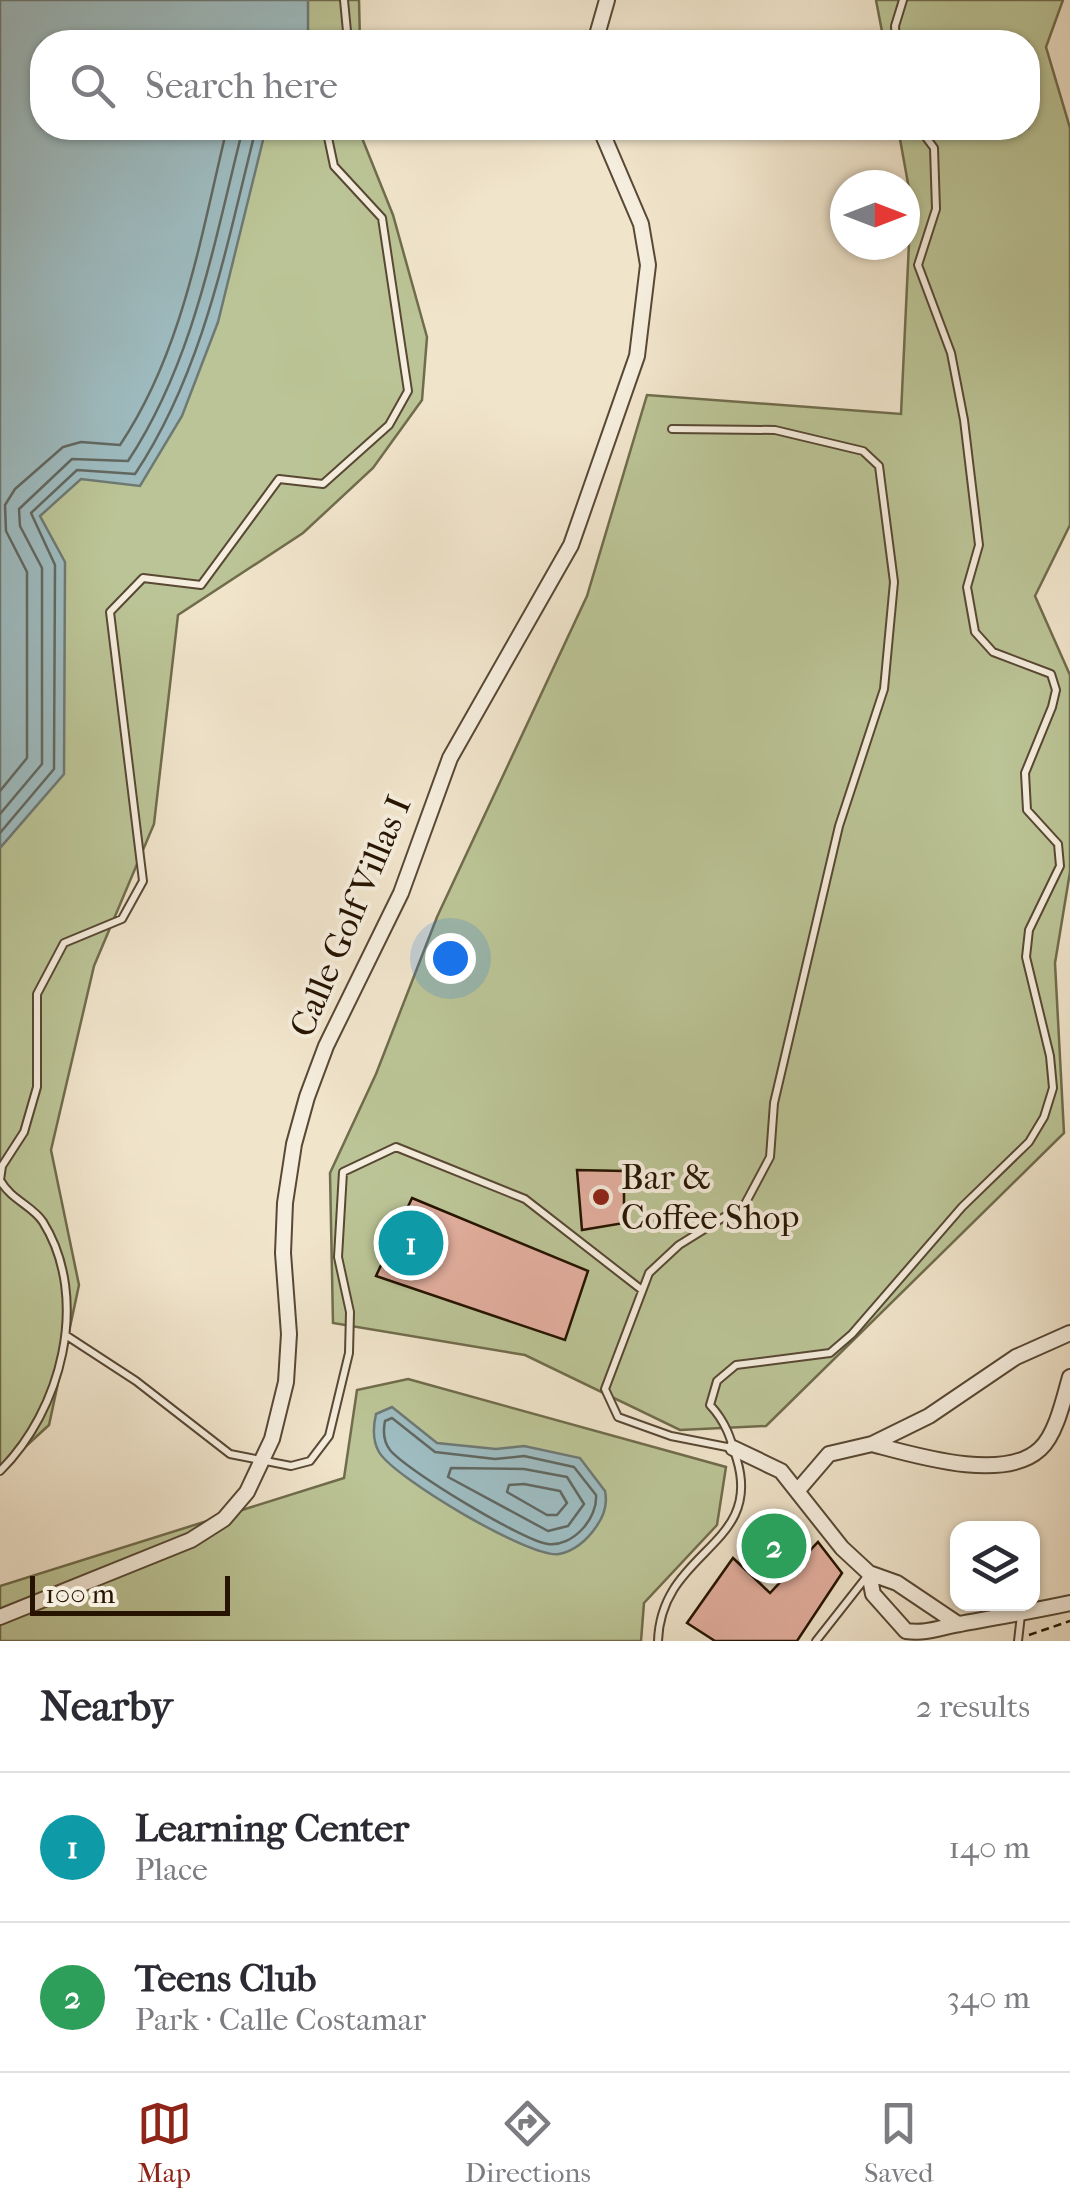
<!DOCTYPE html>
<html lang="en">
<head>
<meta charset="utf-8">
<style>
	body { margin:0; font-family:"IM FELL French Canon",serif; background:#f2f2f3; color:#2b2b33 }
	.controls { position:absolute; right:30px; bottom:30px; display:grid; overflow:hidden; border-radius:20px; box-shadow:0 2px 8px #0004 }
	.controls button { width:90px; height:90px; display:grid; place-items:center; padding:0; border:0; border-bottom:2px solid #e1e1e2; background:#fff; color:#2b2b33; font:50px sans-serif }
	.compass { position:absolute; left:830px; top:170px; width:90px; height:90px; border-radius:50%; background:#fff; box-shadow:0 2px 8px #0004; rotate:90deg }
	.scale { position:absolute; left:30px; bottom:25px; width:200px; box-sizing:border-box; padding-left:10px; border:5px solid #261401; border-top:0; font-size:28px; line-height:35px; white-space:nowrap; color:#261401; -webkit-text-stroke:8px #f5eddd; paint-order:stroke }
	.you { position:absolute; left:450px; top:958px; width:35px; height:35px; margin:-25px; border:8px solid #fff; border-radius:50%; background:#1a73e8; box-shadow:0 0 0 15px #1a73e833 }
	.badge { display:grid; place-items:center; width:65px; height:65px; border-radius:50%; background:#8f2418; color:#fff; font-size:32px; font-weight:700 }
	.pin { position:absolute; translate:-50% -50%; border:5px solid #fff; box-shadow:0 2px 10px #0006 }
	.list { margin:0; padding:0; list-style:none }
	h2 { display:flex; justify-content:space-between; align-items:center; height:130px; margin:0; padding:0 40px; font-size:42px }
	h2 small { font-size:32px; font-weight:400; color:#7c7c81 }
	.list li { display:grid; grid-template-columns:65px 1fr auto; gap:30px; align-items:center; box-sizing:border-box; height:150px; padding:0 40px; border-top:2px solid #e1e1e2 }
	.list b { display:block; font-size:38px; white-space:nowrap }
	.list p { margin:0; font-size:32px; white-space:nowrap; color:#7c7c81 }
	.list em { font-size:32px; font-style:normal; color:#7c7c81 }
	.icon { flex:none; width:55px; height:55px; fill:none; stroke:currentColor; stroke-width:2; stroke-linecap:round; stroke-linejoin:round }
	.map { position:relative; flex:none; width:1070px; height:1641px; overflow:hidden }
	.search { position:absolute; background:#fff; box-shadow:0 2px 8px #0004; left:30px; right:30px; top:30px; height:110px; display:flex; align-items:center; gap:25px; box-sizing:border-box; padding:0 35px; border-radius:40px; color:#7c7c81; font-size:38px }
	.sheet { height:430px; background:#fff }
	nav { display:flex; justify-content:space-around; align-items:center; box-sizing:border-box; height:140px; border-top:2px solid #e1e1e2; background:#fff; font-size:28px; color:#7c7c81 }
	nav a { display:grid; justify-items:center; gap:5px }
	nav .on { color:#8f2418 }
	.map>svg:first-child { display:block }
</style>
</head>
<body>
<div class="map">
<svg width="1070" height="1641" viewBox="0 0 1070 1641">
	<rect width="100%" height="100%" fill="#f0e4cb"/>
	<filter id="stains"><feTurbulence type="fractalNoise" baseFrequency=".002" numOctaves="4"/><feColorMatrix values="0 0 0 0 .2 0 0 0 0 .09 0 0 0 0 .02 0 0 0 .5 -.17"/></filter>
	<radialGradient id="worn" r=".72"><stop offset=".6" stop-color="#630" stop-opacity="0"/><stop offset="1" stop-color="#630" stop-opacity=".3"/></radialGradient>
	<path fill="#bbc496" stroke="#706c4c" stroke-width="2.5" d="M 268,0 L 359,0 L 360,42 L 262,42 Z
		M 876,0 L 1063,0 L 1046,47 L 1070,128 L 1070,525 L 1035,596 L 1070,675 L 1070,872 L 1055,963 L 1064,1133 L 766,1426 L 680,1430 L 525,1355 L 333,1323 L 330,1173 L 376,1074 L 437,917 L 587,596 L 647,395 L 901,414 L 911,200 L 898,128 L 1028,128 L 1028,42 L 884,42 Z
		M 244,128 L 358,128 L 393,215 L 427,337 L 422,400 L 373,468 L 303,533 L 178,615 L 154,824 L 94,966 L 51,1150 L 79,1285 L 49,1425 L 0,1470 L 0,763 L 15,512 Z
		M 408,1379 L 726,1467 L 717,1525 L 644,1603 L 641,1641 L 0,1641 L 0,1586 L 344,1478 L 357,1390 Z
		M 777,1519 L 797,1541 L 766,1576 L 752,1552 Z"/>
	<path fill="#9ebcc1" stroke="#6e7974" stroke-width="2.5" d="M 0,0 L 308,0 L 308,42 L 42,42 L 42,128 L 266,128 L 218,322 L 182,416 L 140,486 L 81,479 L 40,516 L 65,562 L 64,774 L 0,848 Z
		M 392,1407 L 437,1443 L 496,1449 L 524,1446 L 580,1458 L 605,1491 C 608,1505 604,1516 596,1527 C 587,1540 574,1551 559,1554 C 531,1559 394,1478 379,1452 C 372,1440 373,1427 376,1414 Z"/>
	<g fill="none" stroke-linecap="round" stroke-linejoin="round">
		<path stroke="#626861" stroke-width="2.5" d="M 0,791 L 27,758 L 27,572 L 6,531 L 5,505 L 15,489 L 63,447 L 81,442 L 120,445 C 183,351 201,235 227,128
			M 0,814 L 42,764 L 42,568 L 20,526 L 19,509 L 72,459 L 128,461 C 194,361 214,242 243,128
			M 0,833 L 54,769 L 55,565 L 31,513 L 77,470 L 135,474 C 204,370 226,247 256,128
			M 392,1418 L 435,1452 L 495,1459 L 524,1456 L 574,1467 L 596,1495 C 598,1518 573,1547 548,1544 C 523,1541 406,1470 390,1450 C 383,1441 383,1431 385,1421 Z
			M 451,1468 L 524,1469 L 567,1477 L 584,1504 L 568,1526 L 548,1531 L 448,1477 Z
			M 524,1484 L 560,1491 L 567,1503 L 557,1515 L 547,1515 L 507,1492 L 509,1485 Z"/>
	</g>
	<path fill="#e2ae9e" stroke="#261401" stroke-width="2.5" d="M 577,1170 L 624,1171 L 624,1223 L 582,1230 Z
		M 412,1198 L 588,1271 L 565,1340 L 376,1276 Z
		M 818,1542 L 842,1573 L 797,1641 L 715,1641 L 687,1623 L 733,1558 L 770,1593 Z"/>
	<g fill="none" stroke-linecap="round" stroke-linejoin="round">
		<g stroke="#584834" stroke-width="10">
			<path id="lane" d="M 344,0 L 348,42
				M 896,42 L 895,26 L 903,0
				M 672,429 L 775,430 L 863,451 L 879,466 L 894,582 L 884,689 L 839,826 L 774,1103 L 770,1157 L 745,1204 L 679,1245 L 649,1273 L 605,1389 L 618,1417 L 671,1436 L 732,1448
				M 67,1336 L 136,1381 L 230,1454 L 291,1466 L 310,1461 L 329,1436 L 349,1353 L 350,1312 L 338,1257 L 343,1172 L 396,1147 L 525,1199 L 642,1290
				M 0,1471 C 61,1411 91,1299 43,1222 C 33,1206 11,1200 0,1180 L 2,1166 L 24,1132 L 37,1087 L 37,994 L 64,943 L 122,919 L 143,881 L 110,612 L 143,578 L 201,585 L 279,479 L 323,484 L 389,425 L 408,391 L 382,218 L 334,166 L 326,128
				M 658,1641 C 661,1550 763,1547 737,1460 C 731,1439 726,1422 710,1405 L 717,1381 L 736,1365 L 830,1353 L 852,1334 L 962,1207 L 1029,1142 L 1044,1117 L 1053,1088 L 1050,1056 L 1026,957 L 1029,930 L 1060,866 L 1058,844 L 1027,810 L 1025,773 L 1052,707 L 1056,690 L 1051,674 L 993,652 L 975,632 L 967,587 L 979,545 L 964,420 L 951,353 L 918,265 L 936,209 L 934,148 L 919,128
				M 816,1641 L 868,1575
				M 1018,1641 L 1021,1615"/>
		</g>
		<g stroke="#584834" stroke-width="18">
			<path id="street" d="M 595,42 L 607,0
				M 872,1444 C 914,1455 1004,1483 1040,1449 C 1056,1435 1064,1398 1070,1377
				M 733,1448 L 781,1471 L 842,1548 L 869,1573 L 897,1583 L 958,1624
				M 799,1489 L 829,1454 L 872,1444 L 929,1416 L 1016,1357 L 1070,1333
				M 869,1573 L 873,1594 L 906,1631 C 928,1634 940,1627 960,1624 C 997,1617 1033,1611 1070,1603
				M 0,1617 L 191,1540 L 224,1519 L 247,1492 L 272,1439 L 286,1382 L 289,1334 L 283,1253 L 285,1203 L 294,1144 L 307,1097 L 326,1046 L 401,893 L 450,758 L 571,545 L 637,356 L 648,265 L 641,224 L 600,128"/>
		</g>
		<path stroke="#261401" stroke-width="2.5" stroke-dasharray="8 5" stroke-linecap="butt" d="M 1029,1635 L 1070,1621"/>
		<use href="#lane" stroke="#f5eddd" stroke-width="6"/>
		<use href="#street" stroke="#f5eddd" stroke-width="14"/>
	</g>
	<circle fill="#8f2418" stroke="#f5eddd" stroke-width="4" cx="601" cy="1197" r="10"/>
	<g text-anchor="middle" stroke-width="8" stroke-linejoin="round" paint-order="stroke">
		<g font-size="35" fill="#261401" stroke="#f5eddd">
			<text transform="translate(350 916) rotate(-67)" y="12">Calle Golf Villas I</text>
		</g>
		<g font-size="35" fill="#261401" stroke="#f5eddd" text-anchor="start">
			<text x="621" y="1189">Bar &amp;<tspan x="621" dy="40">Coffee Shop</tspan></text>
		</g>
	</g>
	<rect width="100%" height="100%" filter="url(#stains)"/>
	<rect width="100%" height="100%" fill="url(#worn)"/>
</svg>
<div class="controls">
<button><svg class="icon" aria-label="layers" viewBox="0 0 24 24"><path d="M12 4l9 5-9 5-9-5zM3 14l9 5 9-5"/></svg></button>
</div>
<svg class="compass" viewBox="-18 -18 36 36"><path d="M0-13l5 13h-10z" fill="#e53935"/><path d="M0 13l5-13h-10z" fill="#7c7c81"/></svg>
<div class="scale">100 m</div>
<div class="you"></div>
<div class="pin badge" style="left:411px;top:1243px;background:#0f9aa8">1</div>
<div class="pin badge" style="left:774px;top:1546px;background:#2e9e5b">2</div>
<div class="search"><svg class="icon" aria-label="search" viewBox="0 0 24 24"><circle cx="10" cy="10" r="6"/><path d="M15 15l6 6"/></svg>Search here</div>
</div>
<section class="sheet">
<h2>Nearby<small>2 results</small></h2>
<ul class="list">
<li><span class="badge" style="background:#0f9aa8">1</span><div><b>Learning Center</b><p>Place</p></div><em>140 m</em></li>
<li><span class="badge" style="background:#2e9e5b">2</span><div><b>Teens Club</b><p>Park · Calle Costamar</p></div><em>340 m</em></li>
</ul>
</section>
<nav>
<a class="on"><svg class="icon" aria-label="map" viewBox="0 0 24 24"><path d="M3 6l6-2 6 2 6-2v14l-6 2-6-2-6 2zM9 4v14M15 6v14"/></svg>Map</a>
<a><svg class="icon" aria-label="directions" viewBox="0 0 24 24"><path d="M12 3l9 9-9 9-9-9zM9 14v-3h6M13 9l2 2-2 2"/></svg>Directions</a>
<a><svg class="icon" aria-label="saved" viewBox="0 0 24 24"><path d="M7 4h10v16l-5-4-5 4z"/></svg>Saved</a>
</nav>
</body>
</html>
